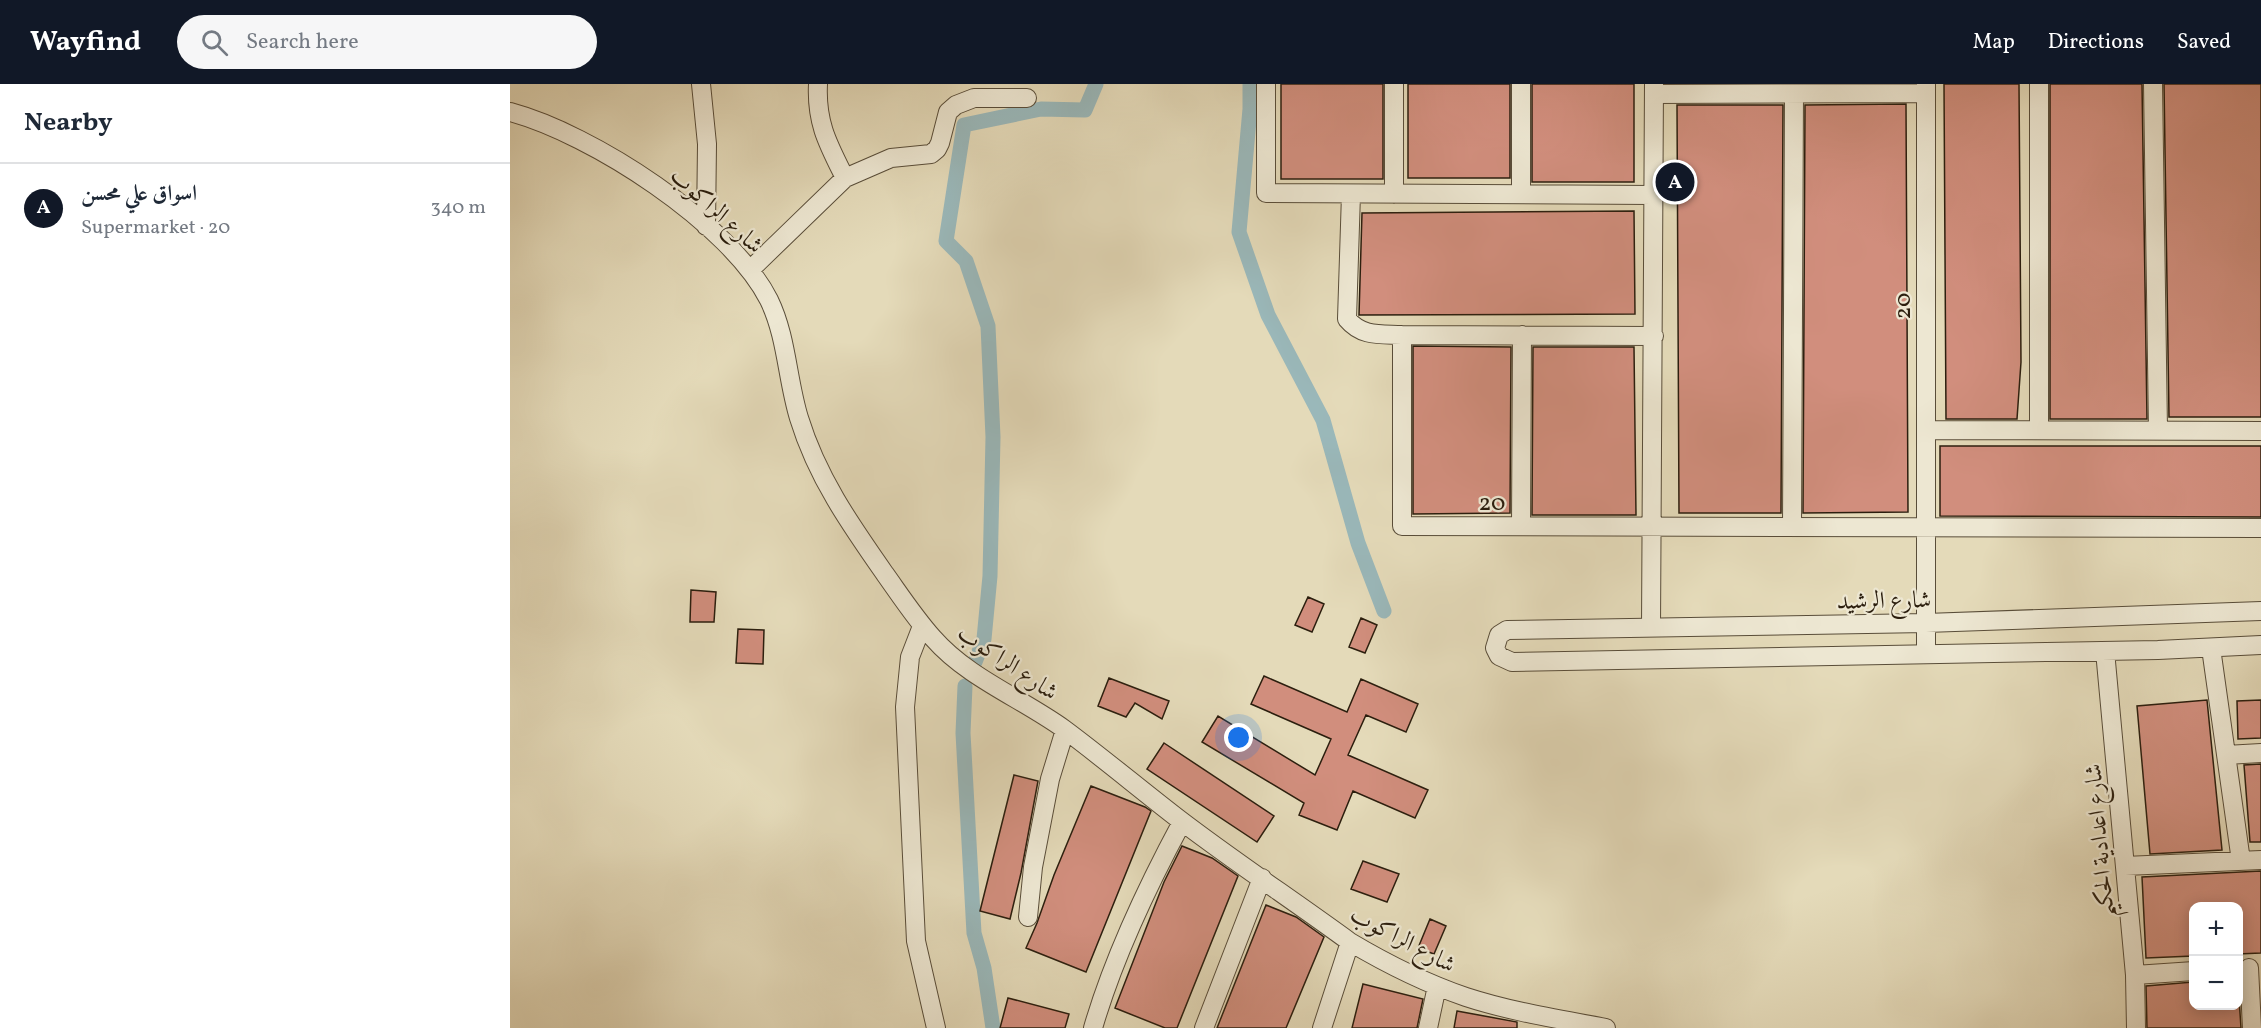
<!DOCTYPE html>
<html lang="en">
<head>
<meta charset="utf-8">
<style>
	body { margin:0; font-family:Vollkorn,Amiri,serif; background:#f6f6f7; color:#1f2937 }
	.controls { position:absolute; right:18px; bottom:18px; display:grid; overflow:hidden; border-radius:12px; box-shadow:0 3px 15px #0003 }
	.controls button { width:54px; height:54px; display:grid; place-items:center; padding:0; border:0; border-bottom:2px solid #e0e1e3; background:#fff; color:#1f2937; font:30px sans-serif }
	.you { position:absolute; left:729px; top:654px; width:21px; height:21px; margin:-15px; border:4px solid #fff; border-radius:50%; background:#1a73e8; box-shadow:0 0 0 9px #1a73e833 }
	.badge { display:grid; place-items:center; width:39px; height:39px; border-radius:50%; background:#111827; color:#fff; font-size:20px; font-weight:700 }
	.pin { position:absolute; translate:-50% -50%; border:3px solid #fff; box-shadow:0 2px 6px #0006 }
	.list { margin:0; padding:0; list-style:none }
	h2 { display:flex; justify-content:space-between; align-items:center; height:78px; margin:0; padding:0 24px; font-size:26px }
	h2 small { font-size:20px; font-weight:400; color:#747a83 }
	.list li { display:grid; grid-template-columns:39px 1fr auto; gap:18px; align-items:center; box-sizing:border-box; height:90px; padding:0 24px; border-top:2px solid #e0e1e3 }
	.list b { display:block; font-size:22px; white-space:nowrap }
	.list p { margin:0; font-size:20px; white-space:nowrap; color:#747a83 }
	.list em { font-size:20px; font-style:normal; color:#747a83 }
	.icon { flex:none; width:33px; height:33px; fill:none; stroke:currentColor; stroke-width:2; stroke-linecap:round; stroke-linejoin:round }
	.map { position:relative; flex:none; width:1751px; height:944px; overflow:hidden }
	header { display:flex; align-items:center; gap:36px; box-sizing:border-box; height:84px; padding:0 30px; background:#111827; color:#fff }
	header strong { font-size:28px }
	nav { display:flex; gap:33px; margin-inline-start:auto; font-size:21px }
	.search { width:420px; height:54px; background:#f6f6f7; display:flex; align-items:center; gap:15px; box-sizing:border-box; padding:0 21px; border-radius:33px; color:#747a83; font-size:22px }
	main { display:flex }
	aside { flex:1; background:#fff }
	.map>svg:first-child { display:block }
</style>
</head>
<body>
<header>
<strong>Wayfind</strong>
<div class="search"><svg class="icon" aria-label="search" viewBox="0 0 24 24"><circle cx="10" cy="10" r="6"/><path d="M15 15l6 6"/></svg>Search here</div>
<nav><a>Map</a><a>Directions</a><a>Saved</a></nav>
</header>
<main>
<aside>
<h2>Nearby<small></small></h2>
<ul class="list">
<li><span class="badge">A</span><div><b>اسواق علي محسن</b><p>Supermarket · 20</p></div><em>340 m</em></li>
</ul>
</aside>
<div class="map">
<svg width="1751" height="944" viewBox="0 0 1751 944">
	<rect width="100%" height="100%" fill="#e4dab9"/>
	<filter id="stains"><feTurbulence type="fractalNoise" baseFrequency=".00333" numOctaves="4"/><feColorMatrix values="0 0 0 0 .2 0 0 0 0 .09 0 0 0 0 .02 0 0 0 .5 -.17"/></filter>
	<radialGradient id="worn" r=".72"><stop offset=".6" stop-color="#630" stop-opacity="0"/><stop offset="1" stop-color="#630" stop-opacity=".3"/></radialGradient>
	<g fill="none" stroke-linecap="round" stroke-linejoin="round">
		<path stroke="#9ab8ba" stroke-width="15" d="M 740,0 L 740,25 L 729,148 L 758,231 L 813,336 L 848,459 L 874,527
			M 465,578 L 474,555 L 480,492 L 483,353 L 478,242 L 456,177 L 436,157 L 454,41 L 531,25 L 575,26 L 586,0
			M 455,602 L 453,649 L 464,849 L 474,884 L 483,944"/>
	</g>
	<path fill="#d18e7d" stroke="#2b1e0e" stroke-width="1.5" d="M 771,0 L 873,0 L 873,95 L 771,95 Z
		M 898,0 L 1000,0 L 1000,94 L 898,94 Z
		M 1022,0 L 1124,0 L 1124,98 L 1022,98 Z
		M 1434,0 L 1509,0 L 1511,278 L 1507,335 L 1436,335 Z
		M 1540,0 L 1632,0 L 1637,335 L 1540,335 Z
		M 1654,0 L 1751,0 L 1751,333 L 1659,333 Z
		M 1396,20 L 1398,428 L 1293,429 L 1295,21 Z
		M 1167,21 L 1273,21 L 1271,429 L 1169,429 Z
		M 1124,127 L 1125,230 L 849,231 L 852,129 Z
		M 903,262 L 1001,263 L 1000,429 L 903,430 Z
		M 1023,263 L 1124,263 L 1126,431 L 1022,431 Z
		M 1430,362 L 1751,362 L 1751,433 L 1430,432 Z
		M 181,506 L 206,508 L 204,538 L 180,538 Z
		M 798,513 L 814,520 L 802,548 L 785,541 Z
		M 851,534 L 867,541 L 855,569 L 839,563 Z
		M 228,545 L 254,546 L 253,580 L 226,579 Z
		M 754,592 L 837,628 L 851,595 L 908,620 L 896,648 L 856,631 L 838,671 L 918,706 L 905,734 L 843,707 L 827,746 L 789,731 L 794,719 L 692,658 L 708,632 L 805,691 L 821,655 L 741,620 Z
		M 599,594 L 659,617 L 652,635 L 625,619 L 616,633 L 588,622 Z
		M 1697,616 L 1712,766 L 1640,770 L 1627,622 Z
		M 1751,616 L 1751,654 L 1728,655 L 1727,617 Z
		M 654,659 L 764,732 L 747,758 L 637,685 Z
		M 1751,680 L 1751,758 L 1740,758 L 1734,681 Z
		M 504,691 L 528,697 L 511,789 L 500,835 L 470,827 Z
		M 581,702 L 635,723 L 641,727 L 576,888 L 516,864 L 527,839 L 544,791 Z
		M 672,762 L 702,774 L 728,792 L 667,944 L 655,944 L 605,924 L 654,798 Z
		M 853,777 L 889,790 L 877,818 L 841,805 Z
		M 1751,787 L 1751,869 L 1728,870 L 1728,822 L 1683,822 L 1683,872 L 1636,874 L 1632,793 Z
		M 756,821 L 786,833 L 814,853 L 776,944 L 707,944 Z
		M 920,835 L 936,842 L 924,870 L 908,864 Z
		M 1683,898 L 1683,921 L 1728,921 L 1728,899 L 1731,944 L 1637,944 L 1636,902 Z
		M 853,900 L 913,915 L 907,944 L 842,944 Z
		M 498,914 L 559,930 L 555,944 L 490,944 Z
		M 947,927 L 1007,938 L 1007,944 L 944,944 Z"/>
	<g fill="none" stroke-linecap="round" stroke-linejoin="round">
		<g stroke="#594d39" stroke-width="20">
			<path id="minor" d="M 191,0 L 197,60 L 196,142
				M 308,0 C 306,39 318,60 335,94
				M 756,0 L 756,109 L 1144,111
				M 1529,0 L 1529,346
				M 1643,0 L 1648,346
				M 1144,10 L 1416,9
				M 0,28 C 82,50 220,139 259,216 C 277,253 277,295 289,334 C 307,393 340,440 375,490 C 390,511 405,534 423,554 C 458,594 511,614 554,645 C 593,674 631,706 670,736 C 725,778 784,817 840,858 C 877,880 915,899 956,913 C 1002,928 1049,935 1096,944
				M 841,110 L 837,235 C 852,253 870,250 892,251 L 1144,252
				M 884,110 L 884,0
				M 1011,110 L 1011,0
				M 240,186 L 335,94 L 381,74 L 421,70 L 427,65 L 430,59 L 438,28 L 446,21 L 464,14 L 517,14
				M 892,251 L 892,442 L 1751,444
				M 1416,346 L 1751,347
				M 1011,442 L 1012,251
				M 1282,443 L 1284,10
				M 1751,527 L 1416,539 L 997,546 L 989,551 L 985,564 L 989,572 L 1002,578 L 1648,566 L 1751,561
				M 412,542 L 400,573 L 395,623 L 406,857 L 426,944
				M 1141,544 L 1144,0
				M 1701,564 L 1731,777
				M 1595,567 L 1625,891 L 1626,944
				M 1416,569 L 1416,0
				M 1716,671 L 1751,669
				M 1615,782 L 1751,776
				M 518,833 L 523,783 L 540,695 L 555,646
				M 1739,884 L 1742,944
				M 1625,891 L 1684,887
				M 583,944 C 604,872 637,803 672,738
				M 694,944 L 752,794
				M 812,944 L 840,858
				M 918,944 L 927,902"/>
		</g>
		<use href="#minor" stroke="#ede7d2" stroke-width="18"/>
	</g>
	<g text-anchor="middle" stroke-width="4.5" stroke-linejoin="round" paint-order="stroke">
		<g font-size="24" fill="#2b1e0e" stroke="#ede7d2">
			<text transform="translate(207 126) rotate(42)" y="8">شارع الراكوب</text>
			<text transform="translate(1392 222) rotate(-90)" y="8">20</text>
			<text x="982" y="426">20</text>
			<text transform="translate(1374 516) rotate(-1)" y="8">شارع الرشيد</text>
			<text transform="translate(498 578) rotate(34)" y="8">شارع الراكوب</text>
			<text transform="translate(1589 757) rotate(-95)" y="8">شارع اعدادية الحكيم</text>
			<text transform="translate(893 855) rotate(28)" y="8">شارع الراكوب</text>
		</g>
	</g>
	<rect width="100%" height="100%" filter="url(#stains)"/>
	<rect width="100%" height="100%" fill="url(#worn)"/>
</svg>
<div class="controls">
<button>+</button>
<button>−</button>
</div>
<div class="you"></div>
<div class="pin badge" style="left:1165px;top:98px">A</div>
</div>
</main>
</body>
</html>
